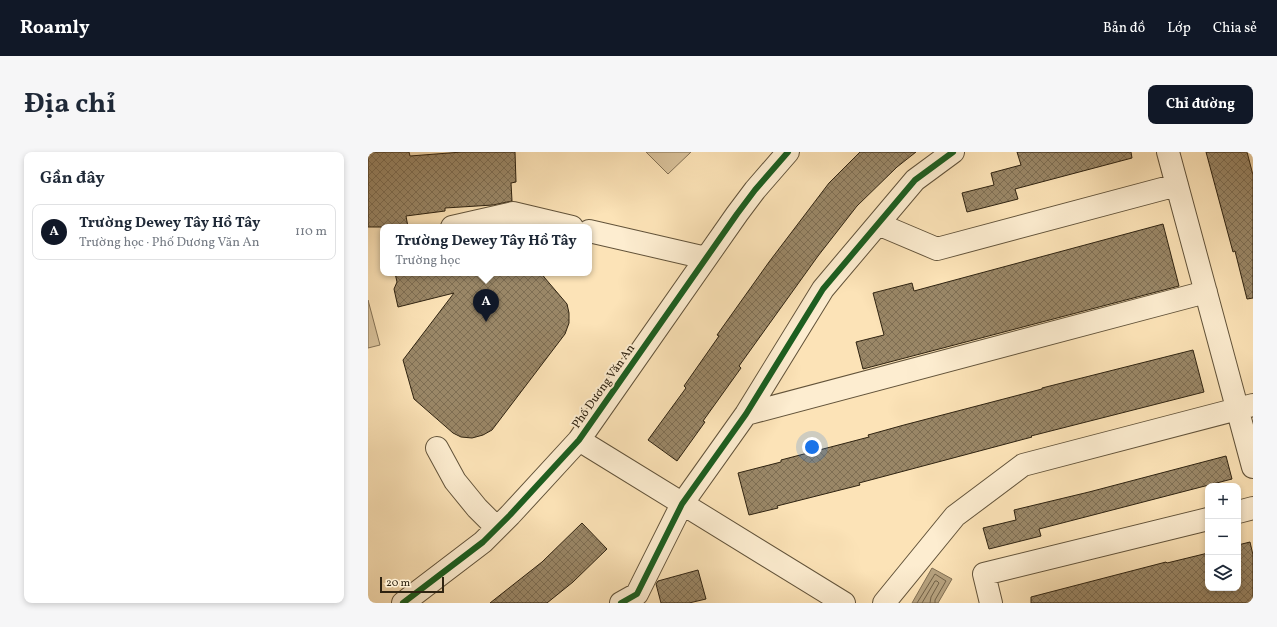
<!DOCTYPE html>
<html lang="vi">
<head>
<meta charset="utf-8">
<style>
	body { margin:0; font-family:Vollkorn,serif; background:#f6f6f7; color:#1f2937 }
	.controls { position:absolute; right:12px; bottom:12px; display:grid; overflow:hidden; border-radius:8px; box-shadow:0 2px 6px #0003 }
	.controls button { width:36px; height:36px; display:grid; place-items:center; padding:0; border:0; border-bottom:1px solid #e0e1e3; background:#fff; color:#1f2937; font:20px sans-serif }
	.scale { position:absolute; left:12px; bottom:10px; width:64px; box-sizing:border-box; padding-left:4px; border:2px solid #2f2311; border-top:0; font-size:11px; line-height:14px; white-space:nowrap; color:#2f2311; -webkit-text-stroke:3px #fdedd0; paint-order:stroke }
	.you { position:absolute; left:444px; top:295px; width:14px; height:14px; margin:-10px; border:3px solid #fff; border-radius:50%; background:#1a73e8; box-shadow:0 0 0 6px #1a73e833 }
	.badge { display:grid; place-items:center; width:26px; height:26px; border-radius:50%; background:#111827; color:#fff; font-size:13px; font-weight:700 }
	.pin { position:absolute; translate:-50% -33px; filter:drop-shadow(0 1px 2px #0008) }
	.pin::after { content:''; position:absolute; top:21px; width:14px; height:12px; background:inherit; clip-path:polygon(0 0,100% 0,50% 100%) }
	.popup { position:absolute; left:12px; top:72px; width:212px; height:52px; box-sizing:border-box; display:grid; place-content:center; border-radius:8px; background:#fff; filter:drop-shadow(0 1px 3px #0005); font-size:13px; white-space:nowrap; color:#747a83 }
	.popup b { font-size:15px; color:#1f2937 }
	.popup::after { content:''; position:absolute; left:50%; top:100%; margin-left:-8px; border:8px solid transparent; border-top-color:#fff }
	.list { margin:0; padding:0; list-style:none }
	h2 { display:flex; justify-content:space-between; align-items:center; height:52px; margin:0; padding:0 16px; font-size:17px }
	h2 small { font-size:13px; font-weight:400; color:#747a83 }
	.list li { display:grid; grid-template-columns:26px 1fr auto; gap:12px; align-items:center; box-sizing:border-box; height:56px; margin:0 8px 8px; padding:0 8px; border:1px solid #e0e1e3; border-radius:8px }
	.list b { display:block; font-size:15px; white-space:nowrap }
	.list p { margin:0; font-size:13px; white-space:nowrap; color:#747a83 }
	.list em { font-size:13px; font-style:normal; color:#747a83 }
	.icon { flex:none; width:22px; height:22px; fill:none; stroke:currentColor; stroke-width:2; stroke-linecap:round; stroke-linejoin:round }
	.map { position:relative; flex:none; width:885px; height:451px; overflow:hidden; border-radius:8px }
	header { display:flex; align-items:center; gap:24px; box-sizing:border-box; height:56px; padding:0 20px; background:#111827; color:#fff }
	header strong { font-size:19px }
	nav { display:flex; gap:22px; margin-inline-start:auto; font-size:14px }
	.intro { display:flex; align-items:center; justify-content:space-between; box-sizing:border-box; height:96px; padding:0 24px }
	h1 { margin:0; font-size:28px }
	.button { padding:10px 18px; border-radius:8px; background:#111827; color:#fff; font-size:14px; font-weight:700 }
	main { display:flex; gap:24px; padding:0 24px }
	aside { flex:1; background:#fff; border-radius:8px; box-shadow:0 2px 6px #0003 }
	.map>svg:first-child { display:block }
</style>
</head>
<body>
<header>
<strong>Roamly</strong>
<nav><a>Bản đồ</a><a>Lớp</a><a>Chia sẻ</a></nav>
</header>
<div class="intro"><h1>Địa chỉ</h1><a class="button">Chỉ đường</a></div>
<main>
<aside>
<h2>Gần đây<small></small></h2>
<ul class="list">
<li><span class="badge">A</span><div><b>Trường Dewey Tây Hồ Tây</b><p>Trường học · Phố Dương Văn An</p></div><em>110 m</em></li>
</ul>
</aside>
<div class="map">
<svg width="885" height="451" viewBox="0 0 885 451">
	<defs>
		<pattern id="building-cross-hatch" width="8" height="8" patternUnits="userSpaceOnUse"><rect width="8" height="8" fill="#9a8767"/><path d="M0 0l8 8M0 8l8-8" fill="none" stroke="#7e6e53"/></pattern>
	</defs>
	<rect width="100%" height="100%" fill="#fce3b7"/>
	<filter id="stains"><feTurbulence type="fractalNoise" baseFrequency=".005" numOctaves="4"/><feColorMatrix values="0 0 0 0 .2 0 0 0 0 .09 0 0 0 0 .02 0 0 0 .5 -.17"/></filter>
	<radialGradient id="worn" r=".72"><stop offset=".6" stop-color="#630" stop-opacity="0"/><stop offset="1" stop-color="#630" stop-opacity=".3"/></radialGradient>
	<path fill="#d9c29b" stroke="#847256" d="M 278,0 L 323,0 L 300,22 Z
		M 0,148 L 12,193 L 0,196 Z"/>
	<path fill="#b6a27f" stroke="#806f53" d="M 564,416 L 584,427 L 570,451 L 544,451 Z"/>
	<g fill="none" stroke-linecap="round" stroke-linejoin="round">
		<path stroke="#726248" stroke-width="1" d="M 549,451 L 567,422 L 578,429 L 567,448 L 567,451
			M 554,451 L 567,429 L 569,429 L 571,431 L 563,445 L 562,451"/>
	</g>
	<path fill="url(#building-cross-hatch)" stroke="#2f2311" d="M 0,0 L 41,0 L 42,4 L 94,0 L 147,0 L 148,30 L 143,31 L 144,49 L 125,53 L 77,56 L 77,59 L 38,64 L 40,75 L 0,75 Z
		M 492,0 L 548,0 L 529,15 L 489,54 L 450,104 L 371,214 L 373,216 L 335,269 L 337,270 L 309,309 L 280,288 L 318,236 L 316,234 L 351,184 L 349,183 L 401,110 L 461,31 Z
		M 649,0 L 763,0 L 764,6 L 647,37 L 650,47 L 599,60 L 594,41 L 626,33 L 623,21 L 653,13 Z
		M 838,0 L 879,0 L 885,23 L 885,146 L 879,147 L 867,99 L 865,100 Z
		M 795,72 L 811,134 L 495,217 L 488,190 L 516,183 L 505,141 L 544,131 L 546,139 Z
		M 27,121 L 174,121 L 176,125 L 199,152 L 201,161 L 201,171 L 197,182 L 124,278 L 115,283 L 104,286 L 93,285 L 85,281 L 46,247 L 35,208 L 86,141 L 30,155 L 26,137 L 29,130 Z
		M 825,198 L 836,240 L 663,284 L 664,285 L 491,331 L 492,333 L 409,354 L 410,356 L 381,363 L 370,321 L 413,310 L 413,308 L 501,285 L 500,283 L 536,273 L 674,237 L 674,236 Z
		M 858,304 L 864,327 L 671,377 L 673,384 L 621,397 L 615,376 L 648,368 L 646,358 L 721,340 Z
		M 214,371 L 239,397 L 205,430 L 179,451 L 122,451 L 174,410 Z
		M 882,390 L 885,403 L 885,451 L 663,451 L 663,445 L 798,410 L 799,411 L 840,401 L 840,436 L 870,436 L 870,393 Z
		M 330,418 L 338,447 L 321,451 L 293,451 L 288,432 L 290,429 Z"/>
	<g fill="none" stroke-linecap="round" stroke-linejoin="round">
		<g stroke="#62533a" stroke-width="24">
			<path id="minor" d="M 800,0 L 885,315
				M 510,72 L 569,97 L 809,33
				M 84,75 L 145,61 L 204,75
				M 221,79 L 338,106
				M 378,262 L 838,140
				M 211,288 L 476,451
				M 69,296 L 87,329 L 109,356 L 129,376
				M 870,360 L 885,356
				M 35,451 L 115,390 L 142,363 L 211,288 L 369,62 L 387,38 L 420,0
				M 253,451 L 269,442 L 314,352 L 378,262 L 455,137 L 547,28 L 585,0
				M 516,451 L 587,364 L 655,313 L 885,253
				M 623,451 L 616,422 L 840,367"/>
		</g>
		<use href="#minor" stroke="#fdedd0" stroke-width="22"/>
		<g stroke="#fdedd0" stroke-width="8">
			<path id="cycleway" d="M 35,451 L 115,390 L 142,363 L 211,288 L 369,62 L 387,38 L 420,0
				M 253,451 L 269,442 L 314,352 L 378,262 L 455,137 L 547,28 L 585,0"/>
		</g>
		<use href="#cycleway" stroke="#1b5e20" stroke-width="6"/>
	</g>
	<g text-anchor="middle" stroke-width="4" stroke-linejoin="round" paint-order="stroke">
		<g font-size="12" fill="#2f2311" stroke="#fdedd0">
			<text transform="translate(235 234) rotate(-55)" y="4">Phố Dương Văn An</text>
		</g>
	</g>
	<rect width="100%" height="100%" filter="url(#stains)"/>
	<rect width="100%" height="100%" fill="url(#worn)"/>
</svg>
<div class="controls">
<button>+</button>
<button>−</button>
<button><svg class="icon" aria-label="layers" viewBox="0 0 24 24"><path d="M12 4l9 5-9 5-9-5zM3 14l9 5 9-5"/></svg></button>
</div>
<div class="scale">20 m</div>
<div class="you"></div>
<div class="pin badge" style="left:118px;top:170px">A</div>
<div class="popup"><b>Trường Dewey Tây Hồ Tây</b>Trường học</div>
</div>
</main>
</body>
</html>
